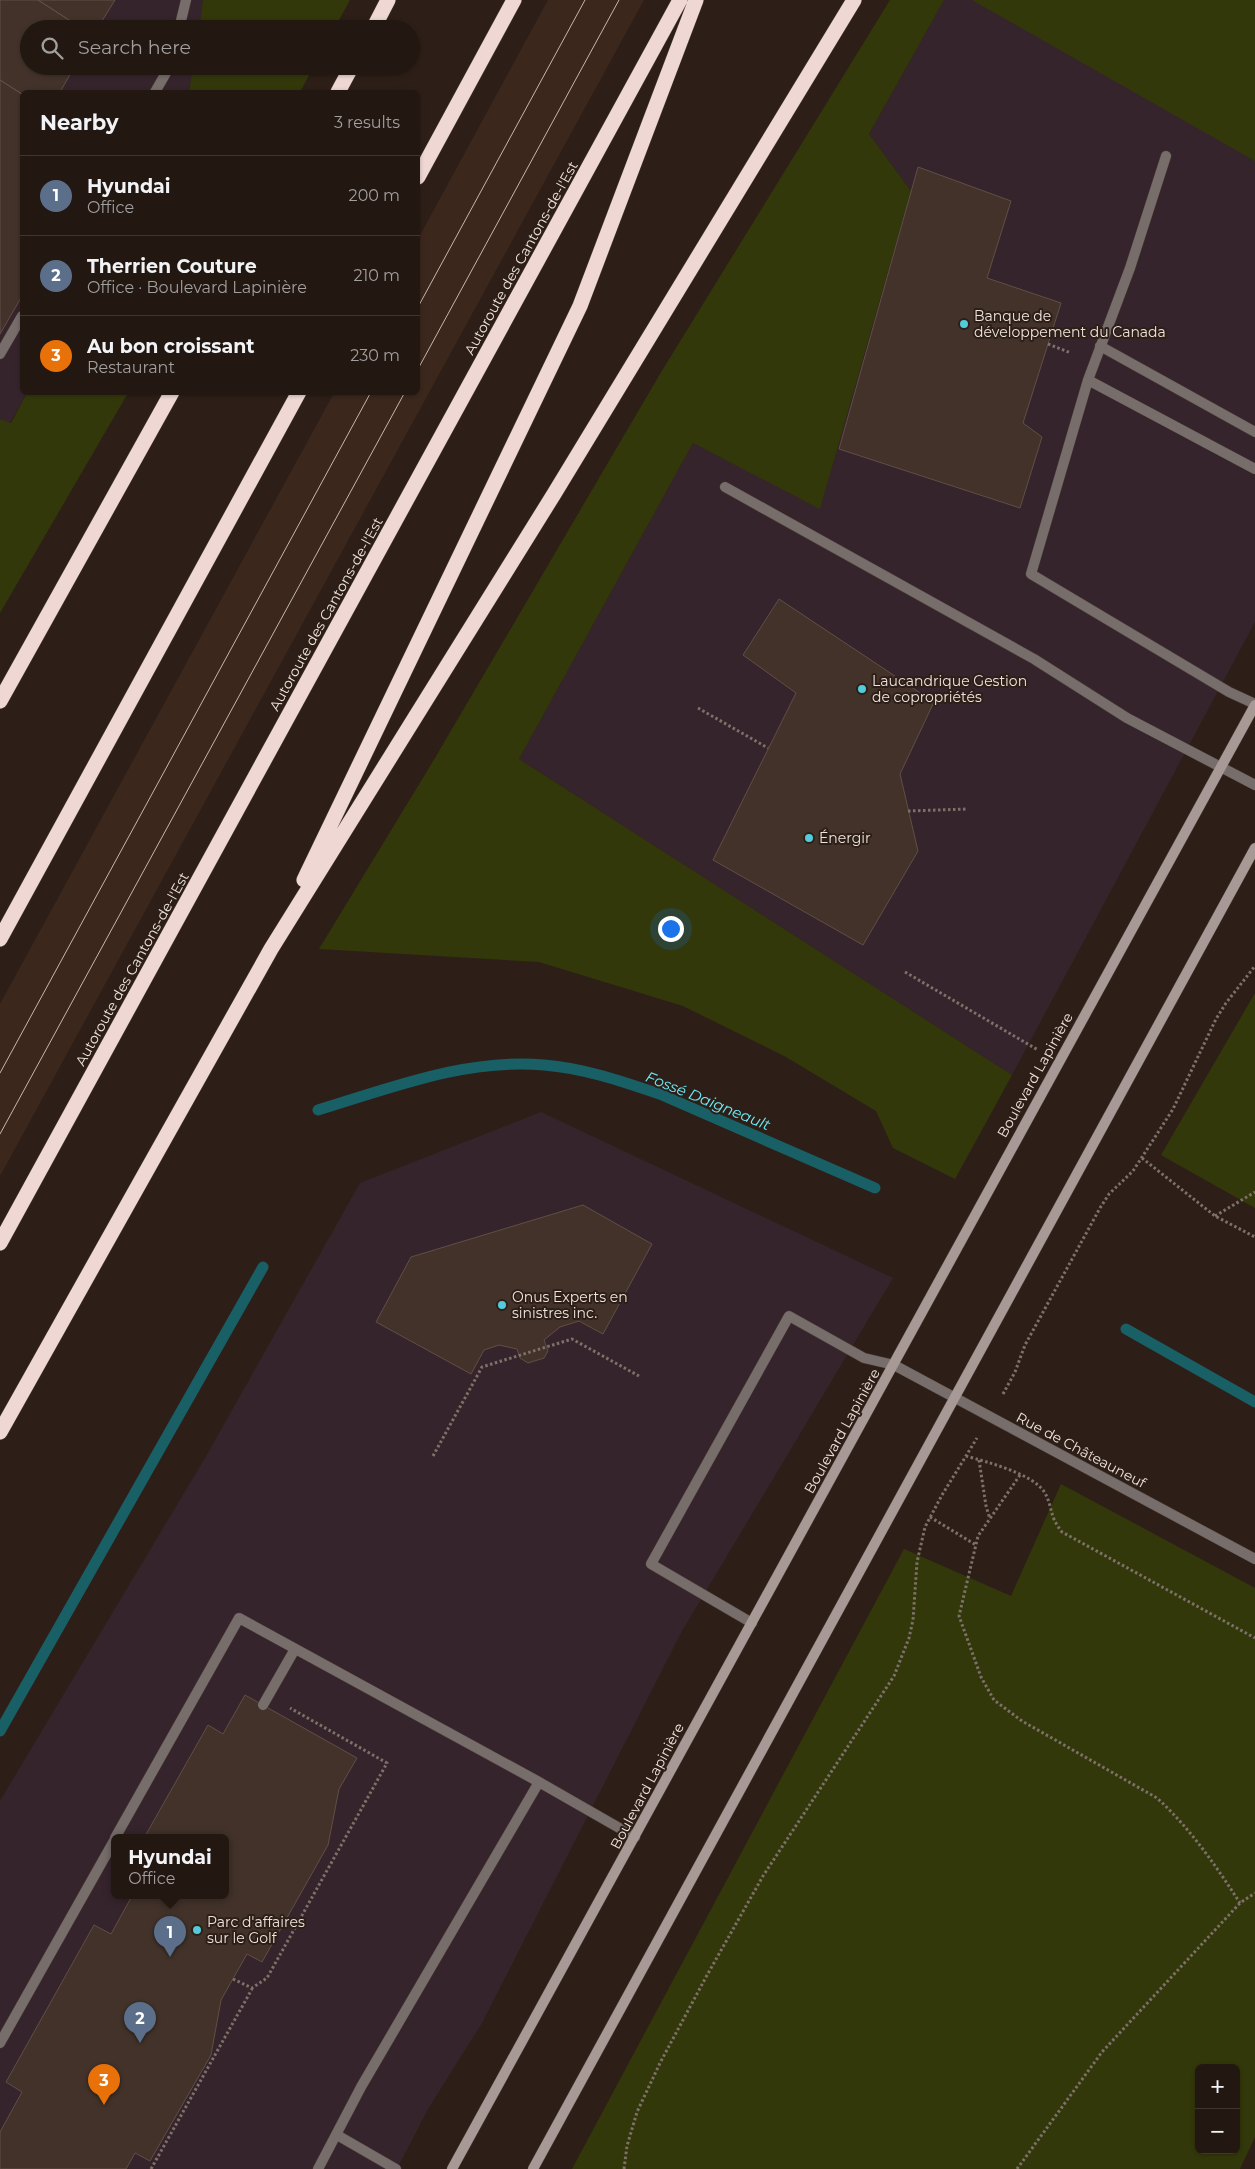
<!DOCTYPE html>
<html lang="en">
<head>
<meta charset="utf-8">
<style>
	body { margin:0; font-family:Montserrat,sans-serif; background:#2a201a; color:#f1f3f6 }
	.controls { position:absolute; right:15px; bottom:15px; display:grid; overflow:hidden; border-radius:8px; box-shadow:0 1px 4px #0004 }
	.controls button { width:45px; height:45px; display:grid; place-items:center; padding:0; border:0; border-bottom:1px solid #3f3631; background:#221711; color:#f1f3f6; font:25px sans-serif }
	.you { position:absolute; left:670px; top:928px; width:18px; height:18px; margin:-12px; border:4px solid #fff; border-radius:50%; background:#1a73e8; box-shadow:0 0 0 8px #1a73e833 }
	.badge { display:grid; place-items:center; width:32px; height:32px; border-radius:50%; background:#0b8043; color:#fff; font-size:16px; font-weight:700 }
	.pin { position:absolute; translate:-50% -41px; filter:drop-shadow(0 1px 2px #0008) }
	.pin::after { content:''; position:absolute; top:26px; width:18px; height:15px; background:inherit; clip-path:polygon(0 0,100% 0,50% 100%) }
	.popup { position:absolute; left:111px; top:1834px; width:118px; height:65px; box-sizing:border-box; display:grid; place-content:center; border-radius:8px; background:#221711; filter:drop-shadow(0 1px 4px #0005); font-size:16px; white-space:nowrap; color:#a29f9f }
	.popup b { font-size:19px; color:#f1f3f6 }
	.popup::after { content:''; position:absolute; left:50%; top:100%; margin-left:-10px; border:10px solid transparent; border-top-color:#221711 }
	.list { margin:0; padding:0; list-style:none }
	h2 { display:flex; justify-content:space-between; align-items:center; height:65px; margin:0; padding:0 20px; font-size:21px }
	h2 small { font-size:16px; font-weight:400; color:#a29f9f }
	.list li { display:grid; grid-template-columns:32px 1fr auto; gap:15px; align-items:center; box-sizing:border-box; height:80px; padding:0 20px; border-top:1px solid #3f3631 }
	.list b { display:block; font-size:19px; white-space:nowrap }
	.list p { margin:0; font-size:16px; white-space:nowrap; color:#a29f9f }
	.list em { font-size:16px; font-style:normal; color:#a29f9f }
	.icon { flex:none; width:28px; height:28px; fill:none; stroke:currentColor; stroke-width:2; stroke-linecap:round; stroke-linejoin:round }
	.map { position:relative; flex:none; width:1255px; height:2169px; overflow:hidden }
	.search { position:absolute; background:#221711; box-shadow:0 1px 4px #0004; left:20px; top:20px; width:400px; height:55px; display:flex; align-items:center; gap:12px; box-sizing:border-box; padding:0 18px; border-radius:28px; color:#a29f9f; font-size:19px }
	.panel { position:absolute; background:#221711; box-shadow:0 1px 4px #0004; left:20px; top:90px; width:400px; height:305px; border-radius:8px }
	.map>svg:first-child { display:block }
</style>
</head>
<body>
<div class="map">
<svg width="1255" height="2169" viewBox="0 0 1255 2169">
	<rect width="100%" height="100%" fill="#2d1f17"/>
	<path fill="#36242c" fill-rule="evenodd" d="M 0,0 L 203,0 L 199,29 L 29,29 L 29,66 L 193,66 L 189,92 L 22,92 L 22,392 L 27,393 L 10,423 L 0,419 Z
		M 944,0 L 973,0 L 1255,151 L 1255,622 L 1012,1075 L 519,759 L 693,443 L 820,508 L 911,191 L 869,134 Z
		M 541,1112 L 893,1278 L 682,1631 L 482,2023 L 428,2109 L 397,2169 L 0,2169 L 0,1801 L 208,1453 L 360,1183 ZM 115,1838 L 225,1838 L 225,1896 L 115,1896 Z"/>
	<path fill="#3b271c" d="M 548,0 L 644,0 L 0,1176 L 0,1004 L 334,393 L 418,392 L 418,239 Z"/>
	<path fill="#33380a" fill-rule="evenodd" d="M 203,0 L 350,0 L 334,29 L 199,29 Z
		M 890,0 L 944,0 L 869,134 L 911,191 L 820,509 L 693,443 L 519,759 L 1012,1075 L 955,1179 L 893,1148 L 876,1111 L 786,1057 L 683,1006 L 539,962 L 319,949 L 435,758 L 660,374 Z
		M 972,0 L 1255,0 L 1255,161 Z
		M 193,66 L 314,66 L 300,92 L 189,92 Z
		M 27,393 L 128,393 L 0,613 L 0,419 L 11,423 Z
		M 1255,993 L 1255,1208 L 1161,1155 Z
		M 1061,1484 L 1255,1588 L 1255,2137 L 1240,2169 L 572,2169 L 904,1549 L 1011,1596 ZM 1199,2068 L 1236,2068 L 1236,2150 L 1199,2150 Z"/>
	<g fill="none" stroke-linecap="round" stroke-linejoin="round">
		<path stroke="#185f66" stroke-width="11" d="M 318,1110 C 391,1088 466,1058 544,1065 C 584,1068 624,1082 662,1095 L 875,1188
			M 1126,1329 L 1255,1402
			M 0,1731 L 263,1267"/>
	</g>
	<path fill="#42322a" stroke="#604f47" d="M 0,0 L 38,0 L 83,29 L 29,29 L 29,66 L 75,66 L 60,92 L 22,94 L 0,80 Z
		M 38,0 L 115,0 L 97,29 L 83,29 Z
		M 0,80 L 22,94 L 22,296 L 0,334 Z
		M 918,167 L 1011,201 L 987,278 L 1061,303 L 1023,423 L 1042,437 L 1020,508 L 839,449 Z
		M 779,599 L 934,702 L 900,774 L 918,851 L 863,945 L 713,860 L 796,693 L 743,655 Z
		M 583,1205 L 652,1244 L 603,1334 L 579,1321 L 560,1327 L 544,1340 L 548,1351 L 544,1358 L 528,1363 L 520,1358 L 517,1349 L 499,1345 L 484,1350 L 471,1374 L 376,1322 L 411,1257 Z
		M 245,1695 L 357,1758 L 339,1789 L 328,1845 L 262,1962 L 247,1954 L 221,2000 L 211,2055 L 150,2161 L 135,2153 L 126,2169 L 0,2169 L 0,2132 L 22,2092 L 6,2082 L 94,1925 L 111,1934 L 132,1896 L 225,1896 L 225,1838 L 144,1838 L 208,1725 L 223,1734 Z"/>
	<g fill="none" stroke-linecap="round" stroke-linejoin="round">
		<g stroke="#483b33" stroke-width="11">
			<path id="service" d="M 179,29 L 186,0
				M 155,92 L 170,66
				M 1166,156 L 1130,268 L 1088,380 L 1031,574 L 1229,692 L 1255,704
				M 1100,346 L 1255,432
				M 0,354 L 22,316
				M 1088,380 L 1255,469
				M 725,487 L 1034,659 L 1127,718 L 1255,785
				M 752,1623 L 651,1564 L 789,1316 L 864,1358 L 894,1365
				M 263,1705 L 295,1649
				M 115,1838 L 239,1618 L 539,1782 L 635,1837
				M 0,2043 L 115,1839
				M 337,2135 L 396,2169
				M 318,2169 L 361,2087 L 539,1782"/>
		</g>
		<g stroke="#483b33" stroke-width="11">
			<path id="minor" d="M 894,1365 L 1255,1559"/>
		</g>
		<g stroke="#483b33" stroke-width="11">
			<path id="secondary" d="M 452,2169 L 1255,705
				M 533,2169 L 1255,848"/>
		</g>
		<g stroke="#483b33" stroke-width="16">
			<path id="motorway" d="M 373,29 L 388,0
				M 338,92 L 352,66
				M 418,177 L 514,0
				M 0,701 L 172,392
				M 304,880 L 580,306 L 696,0
				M 0,939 L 299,392
				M 0,1243 L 680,0
				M 0,1432 L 271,949 L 554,494 L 854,0"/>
		</g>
		<path stroke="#7d7169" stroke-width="3" stroke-dasharray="2.5 2.5" stroke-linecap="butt" d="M 1048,344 L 1071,353
			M 698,708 L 768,748
			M 908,811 L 967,809
			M 905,972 L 1038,1050
			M 1142,1158 L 1215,1216 L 1255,1237
			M 1215,1216 L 1255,1192
			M 1003,1394 L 1015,1372 L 1025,1345 L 1100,1208 L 1109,1194 L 1133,1171 L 1157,1134 L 1173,1109 L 1216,1019 L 1226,1003 L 1255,966
			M 433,1456 L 482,1367 L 572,1339 L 639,1376
			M 966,1456 C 987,1462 1034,1474 1045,1493 C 1053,1508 1049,1516 1062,1532 L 1255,1638
			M 979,1460 L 986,1506 L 990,1519
			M 1020,1475 L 978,1536 L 959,1616 L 981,1677 L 994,1700 L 1022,1721 L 1157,1798 C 1190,1828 1216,1866 1240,1903
			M 930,1517 L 976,1545
			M 233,1979 L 252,1988 L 267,1978 L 387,1763 L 290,1708
			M 151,2169 L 252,1989
			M 624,2169 L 627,2146 L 637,2112 L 660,2063 L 706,1977 L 763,1876 L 894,1676 L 909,1638 L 913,1620 L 917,1562 L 925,1527 L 942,1495 L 977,1438
			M 1017,2169 L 1102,2052 L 1240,1903 L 1255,1893"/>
		<use href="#service" stroke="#776e6c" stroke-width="10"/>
		<use href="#minor" stroke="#776e6c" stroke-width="10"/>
		<use href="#secondary" stroke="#a79996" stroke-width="10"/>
		<use href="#motorway" stroke="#efd8d4" stroke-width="15"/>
		<path stroke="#c3b8b2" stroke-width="1" d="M 418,307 L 585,0
			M 418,369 L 619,0
			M 0,1073 L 371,392
			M 0,1134 L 405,392"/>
	</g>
	<g fill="#53cbdb" stroke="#2d1f17" stroke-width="2">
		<circle cx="964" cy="324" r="5"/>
		<circle cx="862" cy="689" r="5"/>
		<circle cx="809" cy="838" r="5"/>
		<circle cx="502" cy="1305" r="5"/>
		<circle cx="197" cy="1930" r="5"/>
	</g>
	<g text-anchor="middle" stroke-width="4" stroke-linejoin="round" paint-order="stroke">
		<g font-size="14" fill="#eee4de" stroke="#2d1f17">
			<text transform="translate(521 258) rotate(-61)" y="5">Autoroute des Cantons-de-l'Est</text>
			<text transform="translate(326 614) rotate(-61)" y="5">Autoroute des Cantons-de-l'Est</text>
			<text transform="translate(132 969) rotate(-61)" y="5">Autoroute des Cantons-de-l'Est</text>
			<text transform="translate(1035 1075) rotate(-61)" y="5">Boulevard Lapinière</text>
			<text transform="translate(842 1431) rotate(-61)" y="5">Boulevard Lapinière</text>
			<text transform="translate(1081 1450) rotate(28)" y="5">Rue de Châteauneuf</text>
			<text transform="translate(647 1786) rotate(-62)" y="5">Boulevard Lapinière</text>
		</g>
		<g font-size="14" fill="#eee4de" stroke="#2d1f17" text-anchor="start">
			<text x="974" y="321">Banque de<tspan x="974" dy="16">développement du Canada</tspan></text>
			<text x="872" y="686">Laucandrique Gestion<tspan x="872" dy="16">de copropriétés</tspan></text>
			<text x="819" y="843">Énergir</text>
			<text x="512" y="1302">Onus Experts en<tspan x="512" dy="16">sinistres inc.</tspan></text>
			<text x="207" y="1927">Parc d'affaires<tspan x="207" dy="16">sur le Golf</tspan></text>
		</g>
		<g font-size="15" font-style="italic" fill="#6cecfa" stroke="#2d1f17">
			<text transform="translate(708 1101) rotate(22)" y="5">Fossé Daigneault</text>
		</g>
	</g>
</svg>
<div class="controls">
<button>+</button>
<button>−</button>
</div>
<div class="you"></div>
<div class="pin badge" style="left:170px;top:1957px;background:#5c6f8a">1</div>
<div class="popup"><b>Hyundai</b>Office</div>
<div class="pin badge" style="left:140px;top:2043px;background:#5c6f8a">2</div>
<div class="pin badge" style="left:104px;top:2105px;background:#e8710a">3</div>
<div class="search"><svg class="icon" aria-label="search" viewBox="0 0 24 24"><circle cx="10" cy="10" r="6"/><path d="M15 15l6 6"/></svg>Search here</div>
<section class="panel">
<h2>Nearby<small>3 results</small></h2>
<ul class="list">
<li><span class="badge" style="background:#5c6f8a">1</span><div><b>Hyundai</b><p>Office</p></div><em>200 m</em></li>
<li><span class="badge" style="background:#5c6f8a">2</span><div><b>Therrien Couture</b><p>Office · Boulevard Lapinière</p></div><em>210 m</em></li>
<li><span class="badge" style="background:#e8710a">3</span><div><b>Au bon croissant</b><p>Restaurant</p></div><em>230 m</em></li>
</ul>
</section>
</div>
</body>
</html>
